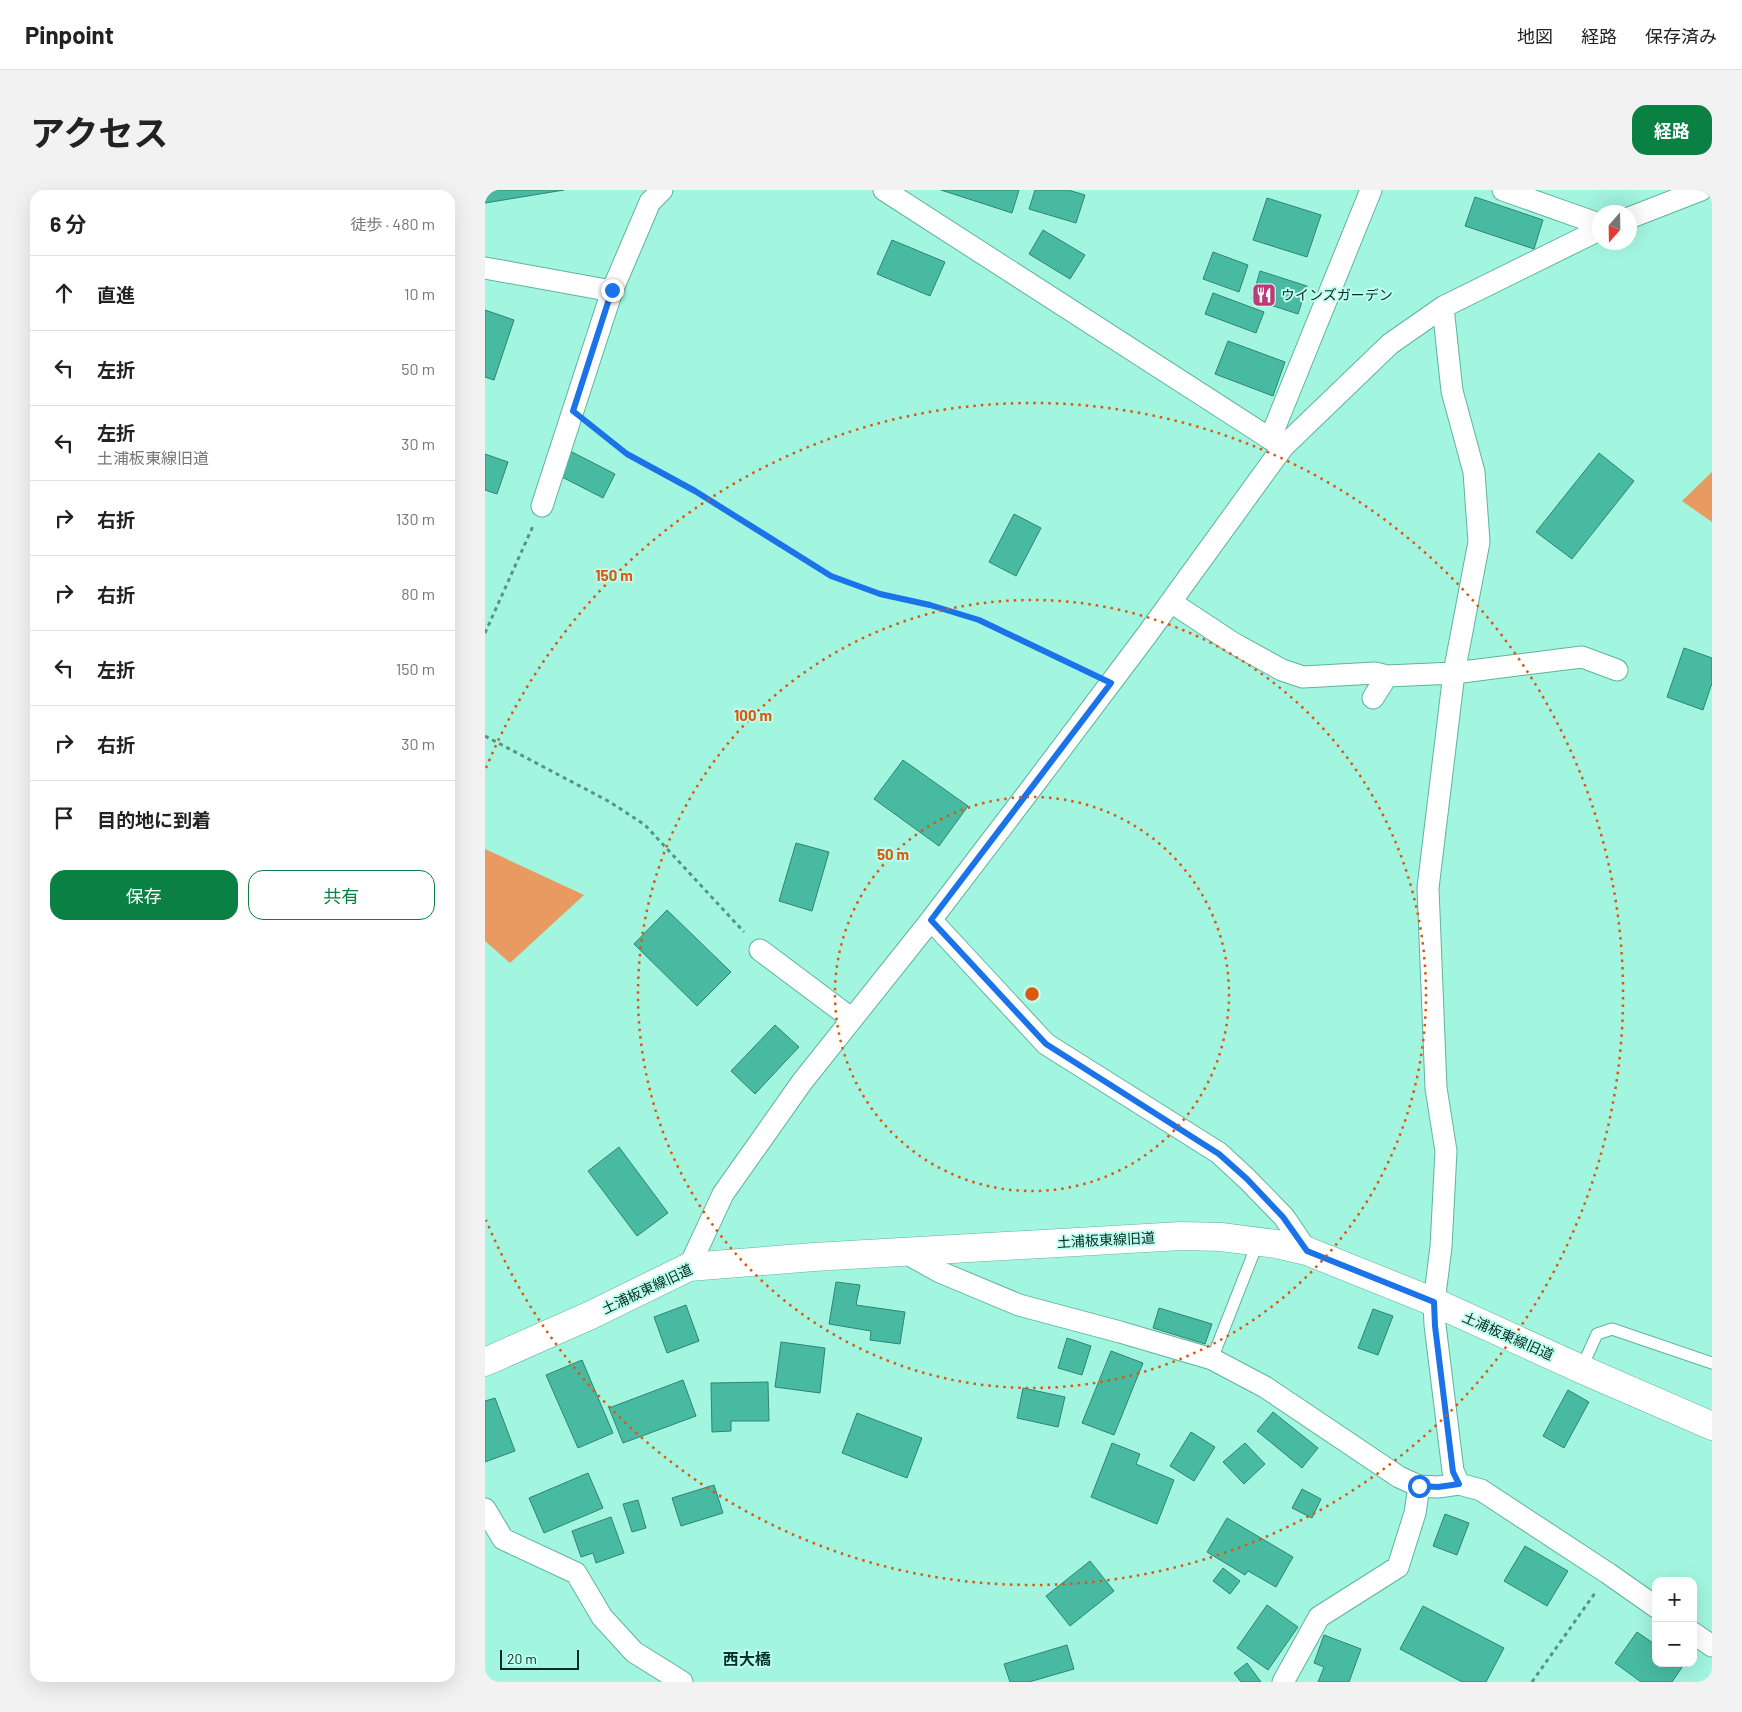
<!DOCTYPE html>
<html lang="ja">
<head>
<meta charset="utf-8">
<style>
	body { margin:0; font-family:Barlow,"Noto Sans JP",sans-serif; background:#f2f2f2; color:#222 }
	.controls { position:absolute; right:15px; bottom:15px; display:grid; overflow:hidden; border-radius:10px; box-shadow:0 5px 20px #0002 }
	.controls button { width:45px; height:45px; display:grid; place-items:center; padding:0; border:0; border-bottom:1px solid #e0e0e0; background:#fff; color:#222; font:25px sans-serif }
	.compass { position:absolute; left:1107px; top:15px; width:45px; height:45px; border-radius:50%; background:#fff; box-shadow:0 5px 20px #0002; rotate:200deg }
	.scale { position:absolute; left:15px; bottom:12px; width:79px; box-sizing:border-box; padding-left:5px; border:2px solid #062b23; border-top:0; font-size:14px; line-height:18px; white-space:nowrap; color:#062b23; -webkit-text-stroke:4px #bdfeed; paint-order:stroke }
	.stop { position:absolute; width:15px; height:15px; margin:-11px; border:4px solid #1a73e8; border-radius:50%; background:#fff }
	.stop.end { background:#1a73e8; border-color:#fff; box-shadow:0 1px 5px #0008 }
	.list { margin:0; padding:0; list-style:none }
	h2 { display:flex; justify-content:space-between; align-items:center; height:65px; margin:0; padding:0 20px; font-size:21px }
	h2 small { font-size:16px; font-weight:400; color:#767676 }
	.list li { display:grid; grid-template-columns:32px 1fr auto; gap:15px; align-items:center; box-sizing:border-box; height:75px; padding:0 20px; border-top:1px solid #e0e0e0 }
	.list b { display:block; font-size:19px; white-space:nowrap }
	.list p { margin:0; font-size:16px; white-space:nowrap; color:#767676 }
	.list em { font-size:16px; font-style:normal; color:#767676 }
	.actions { display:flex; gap:10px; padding:15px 20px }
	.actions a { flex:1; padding:11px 0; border:1px solid #0b8043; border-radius:15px; text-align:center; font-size:18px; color:#0b8043 }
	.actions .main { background:#0b8043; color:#fff }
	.icon { flex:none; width:28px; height:28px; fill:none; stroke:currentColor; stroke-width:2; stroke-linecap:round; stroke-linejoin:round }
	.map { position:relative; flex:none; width:1227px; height:1492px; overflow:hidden; border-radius:15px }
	header { display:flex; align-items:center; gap:30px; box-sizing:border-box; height:70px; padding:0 25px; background:#fff; border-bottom:1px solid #e0e0e0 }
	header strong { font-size:24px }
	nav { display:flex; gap:28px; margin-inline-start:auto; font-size:18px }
	.intro { display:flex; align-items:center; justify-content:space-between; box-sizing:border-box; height:120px; padding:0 30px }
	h1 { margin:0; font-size:35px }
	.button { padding:12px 22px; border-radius:15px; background:#0b8043; color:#fff; font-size:18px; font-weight:700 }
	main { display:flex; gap:30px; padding:0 30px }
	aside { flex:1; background:#fff; border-radius:15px; box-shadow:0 5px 20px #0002 }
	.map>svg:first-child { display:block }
</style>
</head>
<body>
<header>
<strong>Pinpoint</strong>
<nav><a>地図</a><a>経路</a><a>保存済み</a></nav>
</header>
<div class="intro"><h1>アクセス</h1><a class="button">経路</a></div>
<main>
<aside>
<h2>6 分<small>徒歩 · 480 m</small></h2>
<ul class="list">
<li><svg class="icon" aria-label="ahead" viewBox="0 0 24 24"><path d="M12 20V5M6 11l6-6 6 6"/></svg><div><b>直進</b></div><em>10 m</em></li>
<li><svg class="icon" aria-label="left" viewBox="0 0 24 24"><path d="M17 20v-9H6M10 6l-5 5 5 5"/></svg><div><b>左折</b></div><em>50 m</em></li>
<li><svg class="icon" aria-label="left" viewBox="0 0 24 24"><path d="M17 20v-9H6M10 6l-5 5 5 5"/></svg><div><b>左折</b><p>土浦板東線旧道</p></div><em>30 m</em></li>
<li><svg class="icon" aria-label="right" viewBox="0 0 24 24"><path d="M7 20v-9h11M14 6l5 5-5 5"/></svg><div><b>右折</b></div><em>130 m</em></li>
<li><svg class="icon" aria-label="right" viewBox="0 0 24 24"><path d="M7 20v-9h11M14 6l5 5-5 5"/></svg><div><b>右折</b></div><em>80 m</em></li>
<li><svg class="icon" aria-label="left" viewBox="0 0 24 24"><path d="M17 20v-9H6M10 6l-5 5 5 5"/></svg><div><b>左折</b></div><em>150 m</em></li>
<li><svg class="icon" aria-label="right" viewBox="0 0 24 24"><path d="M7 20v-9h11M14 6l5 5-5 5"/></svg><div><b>右折</b></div><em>30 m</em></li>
<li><svg class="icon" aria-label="arrive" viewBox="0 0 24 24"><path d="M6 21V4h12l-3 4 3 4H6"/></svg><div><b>目的地に到着</b></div></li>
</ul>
<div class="actions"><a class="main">保存</a><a>共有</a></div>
</aside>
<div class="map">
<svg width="1227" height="1492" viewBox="0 0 1227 1492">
	<rect width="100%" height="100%" fill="#a2f5df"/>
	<path fill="#e89a60" d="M 1227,282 L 1227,332 L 1197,311 Z
		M 0,659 L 99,705 L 25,773 L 0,751 Z"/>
	<path fill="#48baa1" stroke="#308572" d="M 0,0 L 79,0 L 0,13 Z
		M 456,0 L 534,0 L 527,23 Z
		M 550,0 L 583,0 L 600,5 L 591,33 L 544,19 Z
		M 990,7 L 1058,30 L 1049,59 L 980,36 Z
		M 782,8 L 836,25 L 822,67 L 768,50 Z
		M 558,40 L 600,65 L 585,89 L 544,64 Z
		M 407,50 L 460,72 L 445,106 L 392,84 Z
		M 728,62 L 763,75 L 754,102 L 718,89 Z
		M 775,81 L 822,96 L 813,124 L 767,109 Z
		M 728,103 L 779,122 L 771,143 L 720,124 Z
		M 0,120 L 29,130 L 9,190 L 0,187 Z
		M 743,151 L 800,172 L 788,206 L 730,184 Z
		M 85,261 L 130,284 L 118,308 L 73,285 Z
		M 1114,263 L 1149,291 L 1087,369 L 1051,342 Z
		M 0,264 L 23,272 L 12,304 L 0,300 Z
		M 529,324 L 556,338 L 531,386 L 504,372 Z
		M 1199,458 L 1227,468 L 1227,493 L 1218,520 L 1182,507 Z
		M 418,570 L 483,616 L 454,656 L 389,609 Z
		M 311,653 L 344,662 L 327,721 L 294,711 Z
		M 182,720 L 246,782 L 212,816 L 149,754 Z
		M 290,835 L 314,857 L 270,904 L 246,881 Z
		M 134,957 L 183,1023 L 152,1046 L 103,981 Z
		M 351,1092 L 375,1095 L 371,1115 L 420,1122 L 415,1154 L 385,1150 L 386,1141 L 344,1134 Z
		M 201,1115 L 214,1151 L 182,1163 L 169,1127 Z
		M 674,1118 L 727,1134 L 720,1154 L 668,1138 Z
		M 888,1119 L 908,1126 L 893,1165 L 873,1158 Z
		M 582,1148 L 606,1156 L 597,1185 L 573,1178 Z
		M 296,1152 L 340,1158 L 335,1203 L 290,1197 Z
		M 626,1161 L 658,1173 L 629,1245 L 597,1233 Z
		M 97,1170 L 128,1243 L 93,1258 L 61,1185 Z
		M 198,1190 L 211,1226 L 138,1253 L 124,1218 Z
		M 283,1192 L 284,1231 L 246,1231 L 246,1241 L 227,1242 L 226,1193 Z
		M 538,1198 L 580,1207 L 573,1237 L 532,1228 Z
		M 1083,1200 L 1104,1212 L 1079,1258 L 1058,1246 Z
		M 10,1208 L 30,1261 L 0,1272 L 0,1211 Z
		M 788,1222 L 833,1258 L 817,1278 L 772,1241 Z
		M 372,1223 L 437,1248 L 422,1288 L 357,1263 Z
		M 706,1242 L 730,1257 L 709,1291 L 685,1276 Z
		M 627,1253 L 655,1264 L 651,1274 L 689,1290 L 672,1334 L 606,1307 Z
		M 760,1253 L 780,1274 L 759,1294 L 738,1272 Z
		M 103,1283 L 118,1318 L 59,1343 L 44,1308 Z
		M 229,1295 L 238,1323 L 196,1336 L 187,1308 Z
		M 817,1299 L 836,1309 L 827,1328 L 807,1318 Z
		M 153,1310 L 161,1338 L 147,1342 L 138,1314 Z
		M 960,1324 L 984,1333 L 972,1365 L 948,1356 Z
		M 126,1327 L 139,1363 L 111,1373 L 108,1363 L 96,1367 L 87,1341 Z
		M 742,1328 L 808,1367 L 791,1397 L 763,1381 L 760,1385 L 722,1362 Z
		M 1040,1356 L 1083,1381 L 1062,1416 L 1019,1391 Z
		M 605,1371 L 629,1401 L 585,1436 L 561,1406 Z
		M 738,1378 L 755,1391 L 745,1404 L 728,1391 Z
		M 782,1415 L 813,1437 L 783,1480 L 752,1458 Z
		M 938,1416 L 1019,1458 L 1001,1492 L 977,1492 L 915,1459 Z
		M 1152,1442 L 1171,1455 L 1171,1473 L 1200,1473 L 1187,1492 L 1156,1492 L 1130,1473 Z
		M 839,1445 L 876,1459 L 864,1492 L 833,1492 L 839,1477 L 829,1473 Z
		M 582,1455 L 589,1479 L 544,1492 L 525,1492 L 519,1474 Z
		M 762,1473 L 776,1492 L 756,1492 L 749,1483 Z"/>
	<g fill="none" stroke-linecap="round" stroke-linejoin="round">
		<g stroke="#60b39f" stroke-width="13">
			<path id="lane" d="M 727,1169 L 773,1052
				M 1096,1179 L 1112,1144 L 1127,1139 L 1227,1173"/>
		</g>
		<g stroke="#60b39f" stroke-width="23">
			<path id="street" d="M 399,0 L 798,257
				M 1018,0 L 1114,34
				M 1144,28 L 1216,0
				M 0,78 L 127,101 L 165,12 L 177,0
				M 958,117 L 967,201 L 989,282 L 994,352 L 969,483 L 943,698 L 951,898 L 961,961 L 956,1057 L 949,1112 L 950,1135 L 968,1281 L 974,1294
				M 785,249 L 886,0
				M 57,316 L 127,101
				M 686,412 L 748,453 L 797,480 L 818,487 L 890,483 L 902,486
				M 888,508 L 902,486 L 969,483 L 1097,467 L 1132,480
				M 446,730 L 561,854 L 734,963 L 762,989 L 799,1027 L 822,1061
				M 275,760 L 367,829
				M 419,1062 L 455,1082 L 534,1115 L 635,1142 L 727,1169 L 780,1197 L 914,1287 L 934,1296 L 953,1297 L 974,1294 L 996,1300 L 1124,1384 L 1171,1417
				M 204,1077 L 238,1004 L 317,892 L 446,730 L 542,604 L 661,446 L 798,257 L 905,154 L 958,117 L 1114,40
				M 0,1319 L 18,1349 L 91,1383 L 117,1427 L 149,1462 L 197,1492
				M 1208,1443 L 1227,1456
				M 798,1492 L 834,1427 L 913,1377 L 930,1323 L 934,1296"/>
		</g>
		<g stroke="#60b39f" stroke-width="29">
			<path id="secondary" d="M 0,1172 L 106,1125 L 204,1077 L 329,1067 L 696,1046 L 736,1047 L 791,1054 L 822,1061 L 949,1112 L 1096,1179 L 1227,1236"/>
		</g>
		<path stroke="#579485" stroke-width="3" stroke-dasharray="4 4" stroke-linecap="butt" d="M 108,237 L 142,264 L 210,301 L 346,386 L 395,404 L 445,415 L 494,430 L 605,483
			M 0,443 L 48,336
			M 0,546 L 125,612 L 160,635 L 259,742
			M 1047,1492 L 1110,1403"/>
		<use href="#lane" stroke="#fff" stroke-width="11"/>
		<use href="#street" stroke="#fff" stroke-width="21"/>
		<use href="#secondary" stroke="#fff" stroke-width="28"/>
	</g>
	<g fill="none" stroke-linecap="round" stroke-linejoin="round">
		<path stroke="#1a73e8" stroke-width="6" d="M 127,100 L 88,221 L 142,264 L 210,301 L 346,386 L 395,404 L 445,415 L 494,430 L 626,493 L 446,730 L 561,854 L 734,964 L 762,989 L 798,1027 L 822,1061 L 949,1112 L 950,1136 L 968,1282 L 974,1294 L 953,1297 L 934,1296"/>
	</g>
	<g fill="none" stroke="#dd570d" stroke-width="2.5" stroke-dasharray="2.5 5">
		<circle cx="547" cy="804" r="197"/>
		<circle cx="547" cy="804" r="394"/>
		<path d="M1 578A591 591 0 1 1 1 1030"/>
	</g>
	<defs>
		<g id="restaurant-square" transform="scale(1.25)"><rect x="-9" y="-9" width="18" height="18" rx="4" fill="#bf3877" stroke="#bdfeed"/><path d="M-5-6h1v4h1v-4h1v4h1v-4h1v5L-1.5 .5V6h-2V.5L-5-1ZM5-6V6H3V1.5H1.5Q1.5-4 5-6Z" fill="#fff"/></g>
	</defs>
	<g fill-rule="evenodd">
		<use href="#restaurant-square" x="779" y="105"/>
	</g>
	<g text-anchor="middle" stroke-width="4" stroke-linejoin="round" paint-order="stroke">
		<g font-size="14" fill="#062b23" stroke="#bdfeed" text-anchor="start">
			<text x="796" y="110">ウインズガーデン</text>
		</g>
		<g font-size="14" fill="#062b23" stroke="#bdfeed">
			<text transform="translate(621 1050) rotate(-3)" y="5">土浦板東線旧道</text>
			<text transform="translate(162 1099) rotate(-25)" y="5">土浦板東線旧道</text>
			<text transform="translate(1023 1146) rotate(24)" y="5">土浦板東線旧道</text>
		</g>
		<g font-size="16" font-weight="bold" fill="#04342a" stroke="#bdfeed">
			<text x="262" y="1475">西大橋</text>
		</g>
	</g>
	<circle cx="547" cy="804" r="8" fill="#dd570d" stroke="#bdfeed" stroke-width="2.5"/>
	<g font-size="15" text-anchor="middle" font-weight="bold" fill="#dd570d" stroke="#bdfeed" stroke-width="4" stroke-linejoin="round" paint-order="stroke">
		<text x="129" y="391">150 m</text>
		<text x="268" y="531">100 m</text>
		<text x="408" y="670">50 m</text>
	</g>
</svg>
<div class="controls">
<button>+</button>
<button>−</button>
</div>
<svg class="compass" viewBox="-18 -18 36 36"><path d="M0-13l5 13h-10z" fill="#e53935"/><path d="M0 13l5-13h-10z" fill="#767676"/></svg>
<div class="scale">20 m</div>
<div class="stop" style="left:934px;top:1296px"></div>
<div class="stop end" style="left:127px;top:100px"></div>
</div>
</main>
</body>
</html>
